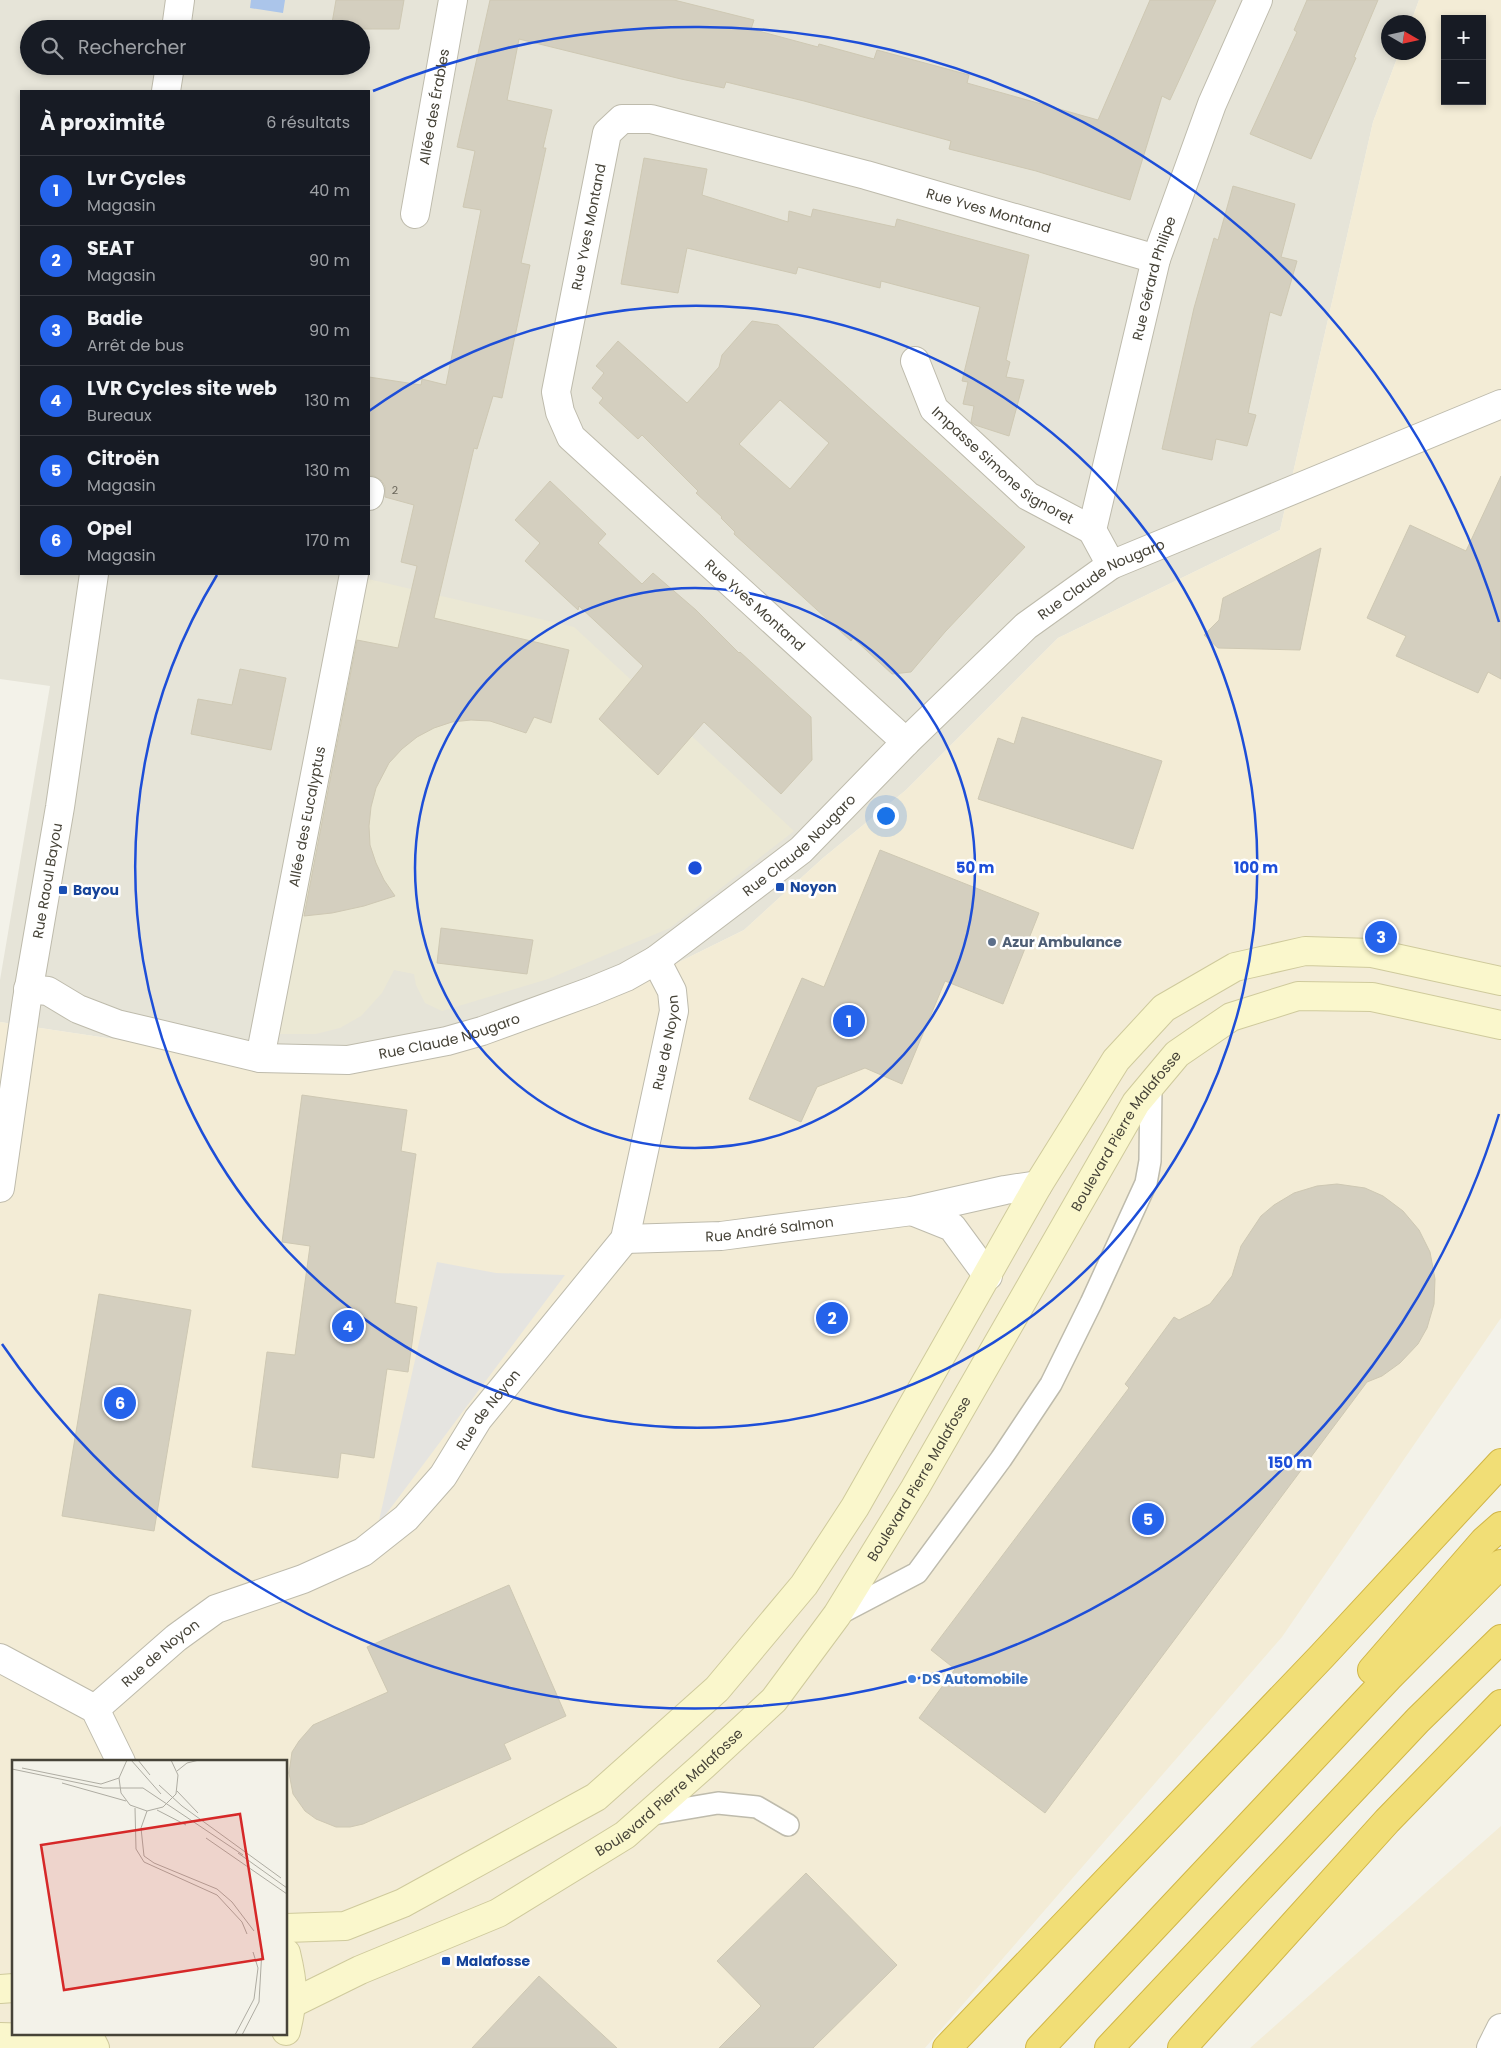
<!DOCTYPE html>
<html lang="fr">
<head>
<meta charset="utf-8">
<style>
	body { margin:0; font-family:Poppins,sans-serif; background:#20242c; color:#f1f3f6 }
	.controls { position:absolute; right:15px; top:15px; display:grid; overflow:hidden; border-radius:0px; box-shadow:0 2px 8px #0003 }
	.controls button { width:45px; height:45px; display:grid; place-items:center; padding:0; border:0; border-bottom:1px solid #363941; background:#171b24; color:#f1f3f6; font:25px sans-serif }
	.compass { position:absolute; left:1381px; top:15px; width:45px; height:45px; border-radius:50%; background:#171b24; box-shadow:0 2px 8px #0003; rotate:99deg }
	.you { position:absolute; left:885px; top:815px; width:18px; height:18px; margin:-12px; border:4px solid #fff; border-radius:50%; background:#1a73e8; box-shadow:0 0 0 8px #1a73e833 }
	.badge { display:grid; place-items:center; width:32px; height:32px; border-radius:50%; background:#2563eb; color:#fff; font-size:16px; font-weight:700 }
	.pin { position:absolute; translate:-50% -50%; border:2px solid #fff; box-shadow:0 1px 5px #0006 }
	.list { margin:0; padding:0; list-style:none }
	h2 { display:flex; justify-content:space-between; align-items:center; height:65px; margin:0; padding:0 20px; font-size:21px }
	h2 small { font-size:16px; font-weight:400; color:#9ea1a6 }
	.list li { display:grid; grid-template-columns:32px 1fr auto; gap:15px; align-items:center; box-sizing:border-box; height:70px; padding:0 20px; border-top:1px solid #363941 }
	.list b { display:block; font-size:19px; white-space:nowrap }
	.list p { margin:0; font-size:16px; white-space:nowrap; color:#9ea1a6 }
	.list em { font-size:16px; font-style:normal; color:#9ea1a6 }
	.icon { flex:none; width:28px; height:28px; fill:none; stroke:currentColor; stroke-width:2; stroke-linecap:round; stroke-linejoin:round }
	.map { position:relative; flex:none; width:1501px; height:2048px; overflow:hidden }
	.search { position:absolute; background:#171b24; box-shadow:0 2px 8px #0003; left:20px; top:20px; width:350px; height:55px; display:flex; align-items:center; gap:12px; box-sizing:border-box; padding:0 18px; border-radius:28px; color:#9ea1a6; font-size:19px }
	.panel { position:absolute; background:#171b24; box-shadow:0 2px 8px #0003; left:20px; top:90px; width:350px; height:485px; border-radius:0px }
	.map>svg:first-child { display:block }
</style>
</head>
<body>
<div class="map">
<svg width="1501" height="2048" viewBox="0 0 1501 2048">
	<rect width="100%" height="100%" fill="#f3f2e9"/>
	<path fill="#e6e4d8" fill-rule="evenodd" d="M 0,0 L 1419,0 L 1411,22 L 1388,22 L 1388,52 L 1399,53 L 1373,122 L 1280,530 L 1058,638 L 906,790 L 823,858 L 744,930 L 610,996 L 281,1064 L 0,1022 L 0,980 L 50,686 L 0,679 ZM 29,29 L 361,29 L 361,66 L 29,66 ZM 21,91 L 369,91 L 369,574 L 21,574 Z"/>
	<path fill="#f3ecd6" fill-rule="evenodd" d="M 1419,0 L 1501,0 L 1501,1318 L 1282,1637 L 925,2048 L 0,2048 L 0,1022 L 281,1064 L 610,996 L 744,930 L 823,858 L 906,790 L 1058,638 L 1280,530 L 1373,122 L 1399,53 L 1418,52 L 1418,22 L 1411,22 ZM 1445,19 L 1482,19 L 1482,101 L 1445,101 ZM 14,1762 L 286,1762 L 286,2034 L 14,2034 Z
		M 1501,1826 L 1501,2048 L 1250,2048 Z"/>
	<path fill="#ebe8d4" d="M 368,579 L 574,627 L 794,831 L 670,928 L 548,979 L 442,1011 L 425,1003 L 416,985 L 414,974 L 394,970 L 382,993 L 361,1016 L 340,1028 L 316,1034 L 275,1034 Z"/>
	<path fill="#e5e4e0" d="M 437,1262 L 496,1273 L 565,1275 L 378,1525 Z"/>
	<path fill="#abc5ea" d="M 251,0 L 285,0 L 283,13 L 250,8 Z"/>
	<path fill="#d4cfbf" stroke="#cec8b3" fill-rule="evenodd" d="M 336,0 L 404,0 L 399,29 L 331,29 Z
		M 490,0 L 674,0 L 754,20 L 751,29 L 818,47 L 819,44 L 874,59 L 877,50 L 969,75 L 967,83 L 1098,120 L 1150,0 L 1216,0 L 1170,100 L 1162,96 L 1130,200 L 1036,171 L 949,149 L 951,141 L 804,101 L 726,82 L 724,88 L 681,79 L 519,39 L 507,100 L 552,110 L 543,148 L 546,148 L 521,263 L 530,265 L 502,398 L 493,396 L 477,449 L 474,448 L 434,618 L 569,650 L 551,723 L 534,717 L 526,733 L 490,721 L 471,720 L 452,722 L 434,728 L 417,737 L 402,749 L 389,763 L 376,788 L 371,807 L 369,826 L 370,845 L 376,863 L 384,880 L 395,896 L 364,906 L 332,913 L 304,916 L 357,640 L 398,648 L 417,566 L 401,562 L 414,505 L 385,497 L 385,486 L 381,480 L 374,476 L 369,476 L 369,377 L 421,385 L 422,379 L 446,385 L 481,210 L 463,207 L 475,151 L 457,147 Z
		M 1307,0 L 1378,0 L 1354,57 L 1356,58 L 1311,159 L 1250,134 L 1297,32 L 1294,30 Z
		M 644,158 L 707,169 L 702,195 L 788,222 L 789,211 L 811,217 L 813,209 L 895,227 L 897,219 L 1029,255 L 1006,360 L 1010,362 L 1006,377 L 1024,380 L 1009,436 L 975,425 L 971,422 L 974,406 L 963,404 L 968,382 L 962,381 L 980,307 L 881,281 L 880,288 L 798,267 L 796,274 L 687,248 L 678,293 L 621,284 Z
		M 1233,186 L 1295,204 L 1281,257 L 1297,261 L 1281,316 L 1270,312 L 1248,413 L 1256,415 L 1247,446 L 1216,439 L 1212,460 L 1162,449 L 1194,308 L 1214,238 L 1218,240 Z
		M 752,321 L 778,325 L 1025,547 L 945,632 L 911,672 L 892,674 L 853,638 L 851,641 L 734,534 L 735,532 L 721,518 L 722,517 L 696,493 L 698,491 L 642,435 L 638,439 L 599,403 L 603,398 L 592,388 L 604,373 L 596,366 L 618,341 L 687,403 L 719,367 L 722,355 ZM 780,400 L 829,443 L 790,489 L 739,444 Z
		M 1501,476 L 1501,679 L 1488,672 L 1478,693 L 1396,656 L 1406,636 L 1367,618 L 1410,525 L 1466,551 Z
		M 550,481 L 606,534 L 598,543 L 642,584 L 653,573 L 696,610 L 739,653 L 740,652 L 811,717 L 812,760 L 781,794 L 704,722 L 658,775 L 599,719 L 643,666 L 579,606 L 578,610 L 525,561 L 540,543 L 515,520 Z
		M 1321,548 L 1300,650 L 1218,648 L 1204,635 L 1219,620 L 1223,598 Z
		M 240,669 L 286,678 L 271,750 L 191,734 L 198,699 L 232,705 Z
		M 1022,717 L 1162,761 L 1133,849 L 978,799 L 998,738 L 1014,744 Z
		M 880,850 L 1039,913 L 1003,1004 L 945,981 L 902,1084 L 865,1068 L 817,1087 L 801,1122 L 749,1099 L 802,978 L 824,987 Z
		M 441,928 L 533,940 L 527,974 L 437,963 Z
		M 302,1095 L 407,1110 L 401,1151 L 416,1154 L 395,1303 L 417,1307 L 408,1372 L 387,1369 L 374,1458 L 341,1453 L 338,1478 L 252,1467 L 267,1352 L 295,1355 L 310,1246 L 282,1242 Z
		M 1337,1184 L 1365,1188 L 1383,1196 L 1403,1211 L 1419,1230 L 1430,1252 L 1435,1279 L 1434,1304 L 1427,1328 L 1418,1344 L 1400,1363 L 1382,1376 L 1367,1382 L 1045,1813 L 919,1718 L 955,1669 L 931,1650 L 1129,1388 L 1125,1384 L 1174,1317 L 1179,1320 L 1210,1304 L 1232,1276 L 1241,1246 L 1261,1216 L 1274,1205 L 1294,1193 L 1317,1186 Z
		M 99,1294 L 191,1310 L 154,1531 L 62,1516 Z
		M 509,1585 L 566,1716 L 504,1744 L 511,1759 L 363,1824 L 350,1827 L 336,1827 L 316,1819 L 305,1811 L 293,1794 L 289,1773 L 292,1752 L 299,1741 L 313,1725 L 388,1692 L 367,1647 Z
		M 806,1873 L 897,1965 L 813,2048 L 719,2048 L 761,2006 L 717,1961 Z
		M 539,1976 L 617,2048 L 472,2048 Z"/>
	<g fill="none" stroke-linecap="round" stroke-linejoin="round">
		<g stroke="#bebbac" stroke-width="24">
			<path id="lane" d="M 837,1615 L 917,1573 L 1001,1459 L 1051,1384 L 1091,1303 L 1146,1183 L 1150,1161 L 1151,1086
				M 647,1815 L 718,1803 L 757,1807 L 788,1825"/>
		</g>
		<g stroke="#bebbac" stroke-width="30">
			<g id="street">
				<path d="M 176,29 L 180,0"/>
				<path d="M 166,91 L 170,66"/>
				<path id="s1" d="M 415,214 L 453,0"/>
				<path id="s2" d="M 915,361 L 934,409 L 1028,496 L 1092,530"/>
				<path d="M 369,496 L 370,491"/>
				<path id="s3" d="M 1111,565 L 1092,530 L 1156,259 L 1212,104 L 1258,0"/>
				<path id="s4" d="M 906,742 L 571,437 L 560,412 L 556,392 L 607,133 L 622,119 L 651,119 L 866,175 L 1156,259"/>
				<path id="s5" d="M 28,989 L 48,991 L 78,1009 L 117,1024 L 260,1058 L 348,1060 L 447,1041 L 482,1031 L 592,991 L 626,977 L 656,960 L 801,850 L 906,742 L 1026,626 L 1111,565 L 1501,404"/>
				<path id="s6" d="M 260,1058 L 354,574"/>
				<path id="s7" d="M 0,1188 L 27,999 L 60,807 L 94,574"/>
				<path d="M 912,1211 L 952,1227 L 988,1276"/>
				<path id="s8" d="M 625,1239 L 721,1236 L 912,1211 L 1005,1190 L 1038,1185"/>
				<path d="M 0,1658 L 95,1709 L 121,1762"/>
				<path id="s9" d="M 95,1709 L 176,1638 L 216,1609 L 303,1579 L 363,1552 L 406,1518 L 443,1476 L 478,1419 L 625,1239 L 674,1011 L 672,991 L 656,960"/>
				<path d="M 1491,2048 L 1501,2028"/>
			</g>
		</g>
		<g stroke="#cfca9c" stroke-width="30">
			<g id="secondary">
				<path d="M 286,1928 L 345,1926 L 403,1903 L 596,1797 L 717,1689 L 804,1585 L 855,1507 L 1038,1185 L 1116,1060 L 1164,1008 L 1235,967 L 1305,951 L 1372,953 L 1501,981"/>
				<path d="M 286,1953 C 294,1986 294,1998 286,2031"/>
				<path d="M 0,1989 L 14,1988"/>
				<path id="s10" d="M 293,2003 L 360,1970 L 498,1913 L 625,1835 L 704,1765 L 774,1700 L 837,1615 L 915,1488 L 1136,1103 L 1177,1054 L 1231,1017 L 1298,996 L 1372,997 L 1501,1025"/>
				<path d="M 88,2034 L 95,2048"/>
				<path d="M 0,2037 L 34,2038 L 71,2048"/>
			</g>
		</g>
		<g stroke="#d0b546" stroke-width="30">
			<path id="highway" d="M 1372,1670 L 1484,1541 L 1501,1526
				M 947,2048 L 1322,1656 L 1501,1463
				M 1040,2048 L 1389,1677 L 1501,1564
				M 1109,2048 L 1418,1720 L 1501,1639
				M 1182,2048 L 1387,1821 L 1501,1704"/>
		</g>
		<use href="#lane" stroke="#fff" stroke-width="21"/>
		<use href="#street" stroke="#fff" stroke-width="28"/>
		<use href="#secondary" stroke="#faf7cc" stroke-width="28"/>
		<use href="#highway" stroke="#f1de76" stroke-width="28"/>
	</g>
	<g fill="none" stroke="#1d4ed8" stroke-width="2.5">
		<circle cx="695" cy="868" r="280"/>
		<path d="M369 411A561 561 0 1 1 217 575"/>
		<path d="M1499 1114A841 841 0 0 1 2 1344M373 91A841 841 0 0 1 1499 622"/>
	</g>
	<g fill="#1a4fb4" stroke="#fff" stroke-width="2">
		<rect x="775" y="882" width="10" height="10" rx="2.5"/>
		<rect x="58" y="885" width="10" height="10" rx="2.5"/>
		<rect x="441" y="1956" width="10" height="10" rx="2.5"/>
	</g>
	<circle fill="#5c6f8a" stroke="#fff" stroke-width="2" cx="992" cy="942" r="5"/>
	<circle fill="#3f7fe0" stroke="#fff" stroke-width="2" cx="912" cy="1679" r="5"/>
	<g text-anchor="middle" stroke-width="5" stroke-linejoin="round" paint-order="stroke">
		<g font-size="11" fill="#6a665a">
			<text x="395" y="494">2</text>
		</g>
		<g font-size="14" fill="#464338" stroke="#fff">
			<text dy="5" stroke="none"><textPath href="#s1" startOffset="109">Allée des Érables</textPath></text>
			<text dy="5" stroke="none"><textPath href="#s4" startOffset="1164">Rue Yves Montand</textPath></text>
			<text dy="5" stroke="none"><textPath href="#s4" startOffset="669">Rue Yves Montand</textPath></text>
			<text dy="5" stroke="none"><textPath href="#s3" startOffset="299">Rue Gérard Philipe</textPath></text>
			<text dy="5" stroke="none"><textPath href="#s2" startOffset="141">Impasse Simone Signoret</textPath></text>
			<text dy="5" stroke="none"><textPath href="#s5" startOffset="1246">Rue Claude Nougaro</textPath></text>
			<text transform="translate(755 605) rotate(42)" y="5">Rue Yves Montand</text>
			<text dy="5" stroke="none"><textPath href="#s6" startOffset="246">Allée des Eucalyptus</textPath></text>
			<text dy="5" stroke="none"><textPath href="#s5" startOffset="841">Rue Claude Nougaro</textPath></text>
			<text dy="5" stroke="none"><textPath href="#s7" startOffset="311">Rue Raoul Bayou</textPath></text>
			<text dy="5" stroke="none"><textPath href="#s5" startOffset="436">Rue Claude Nougaro</textPath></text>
			<text dy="5" stroke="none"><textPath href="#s9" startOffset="926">Rue de Noyon</textPath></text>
			<text dy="5" stroke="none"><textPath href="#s10" startOffset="1244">Boulevard Pierre Malafosse</textPath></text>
			<text dy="5" stroke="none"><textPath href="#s8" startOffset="145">Rue André Salmon</textPath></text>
			<text dy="5" stroke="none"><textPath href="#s9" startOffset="506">Rue de Noyon</textPath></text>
			<text dy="5" stroke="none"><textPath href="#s10" startOffset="839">Boulevard Pierre Malafosse</textPath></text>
			<text dy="5" stroke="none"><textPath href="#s9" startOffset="86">Rue de Noyon</textPath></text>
			<text dy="5" stroke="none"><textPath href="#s10" startOffset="434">Boulevard Pierre Malafosse</textPath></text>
		</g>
		<g font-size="14" font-weight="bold" fill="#164399" stroke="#fff" text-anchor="start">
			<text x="790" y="892">Noyon</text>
			<text x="73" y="895">Bayou</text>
			<text x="456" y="1966">Malafosse</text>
		</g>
		<g font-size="14" font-weight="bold" fill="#4e5e75" stroke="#fff" text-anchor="start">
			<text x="1002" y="947">Azur Ambulance</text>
		</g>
		<g font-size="14" font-weight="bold" fill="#366cbe" stroke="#fff" text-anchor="start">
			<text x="922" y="1684">DS Automobile</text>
		</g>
	</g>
	<g transform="translate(12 1760)">
		<rect width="275" height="275" fill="#f3f2e9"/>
		<path fill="none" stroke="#aeaca2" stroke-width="1" d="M 115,0 L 107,18 L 109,33 L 118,45 L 135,51 L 151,47 L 164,34 L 166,15 L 159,0M 119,0 L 149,34M 126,0 L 138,15M 10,8 L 89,24 L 107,18M 0,9 L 91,28 L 131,28 L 231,95M 165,11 L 175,3 L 187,0M 50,23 L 114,41M 147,25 L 170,46 L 269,118M 165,31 L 186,53M 123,48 L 124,89 L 132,102 L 205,135 L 230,162 L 235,174M 145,50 L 174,65M 135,51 L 129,68 L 132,96 L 142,103 L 205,129 L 220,142 L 242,171M 194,78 L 275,134M 226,93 L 275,128M 223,275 L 242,239 L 246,208 L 241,192M 230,275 L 247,242 L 250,189"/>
		<path fill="#d62828" fill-opacity="0.15" stroke="#d62828" stroke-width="2.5" d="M 228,54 L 251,199 L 52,230 L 29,85 Z"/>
		<rect width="275" height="275" fill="none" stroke="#464338" stroke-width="2.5"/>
	</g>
	<circle cx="695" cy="868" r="8" fill="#1d4ed8" stroke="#fff" stroke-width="2.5"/>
	<g font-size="15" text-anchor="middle" font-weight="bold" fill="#1d4ed8" stroke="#fff" stroke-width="5" stroke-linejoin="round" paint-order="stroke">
		<text x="975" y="873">50 m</text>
		<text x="1256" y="873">100 m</text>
		<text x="1290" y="1468">150 m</text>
	</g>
</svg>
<div class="controls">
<button>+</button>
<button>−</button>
</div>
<svg class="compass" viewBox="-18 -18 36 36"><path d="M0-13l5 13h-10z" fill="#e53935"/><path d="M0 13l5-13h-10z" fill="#9ea1a6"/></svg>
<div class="you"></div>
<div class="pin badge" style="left:849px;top:1021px">1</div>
<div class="pin badge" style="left:832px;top:1318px">2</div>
<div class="pin badge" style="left:1381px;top:937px">3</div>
<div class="pin badge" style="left:348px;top:1326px">4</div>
<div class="pin badge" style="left:1148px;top:1519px">5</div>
<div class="pin badge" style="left:120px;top:1403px">6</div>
<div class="search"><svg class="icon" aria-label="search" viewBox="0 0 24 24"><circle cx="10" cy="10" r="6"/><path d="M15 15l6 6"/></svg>Rechercher</div>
<section class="panel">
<h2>À proximité<small>6 résultats</small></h2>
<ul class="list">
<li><span class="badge">1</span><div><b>Lvr Cycles</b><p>Magasin</p></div><em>40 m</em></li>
<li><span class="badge">2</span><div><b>SEAT</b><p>Magasin</p></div><em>90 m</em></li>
<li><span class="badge">3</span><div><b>Badie</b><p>Arrêt de bus</p></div><em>90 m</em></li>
<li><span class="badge">4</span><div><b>LVR Cycles site web</b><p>Bureaux</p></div><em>130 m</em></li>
<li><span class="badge">5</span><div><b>Citroën</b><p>Magasin</p></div><em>130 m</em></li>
<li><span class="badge">6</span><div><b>Opel</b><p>Magasin</p></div><em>170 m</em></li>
</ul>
</section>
</div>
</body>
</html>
